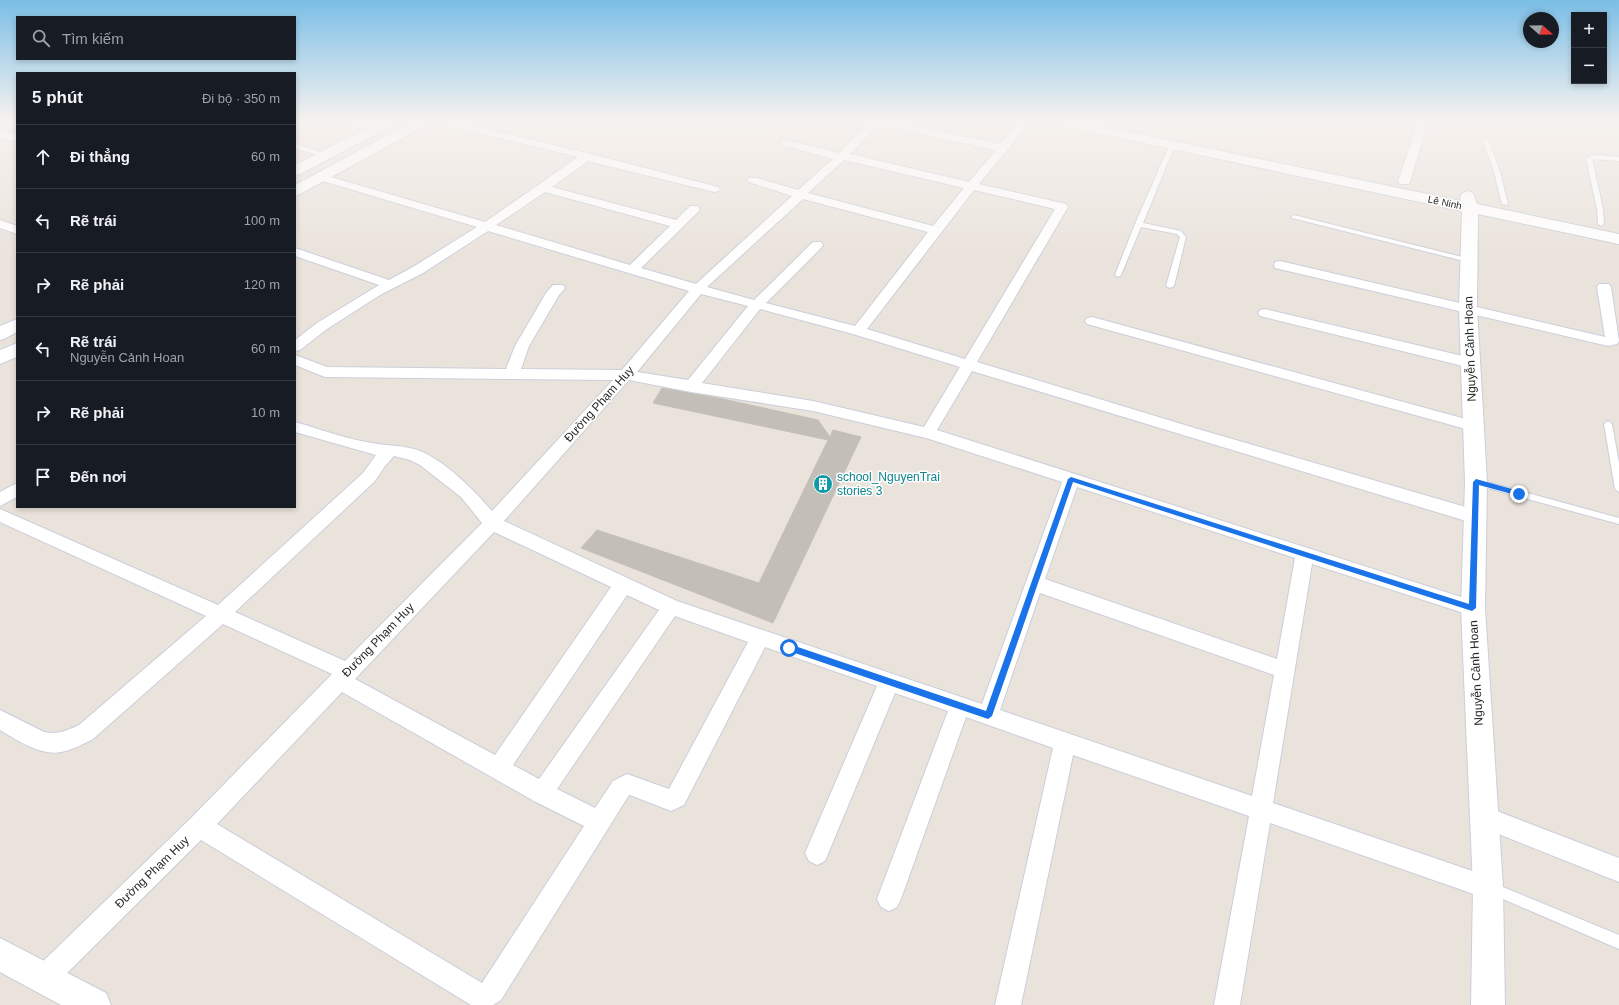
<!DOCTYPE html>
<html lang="vi">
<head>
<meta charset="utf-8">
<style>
	body { margin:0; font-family:Arial,sans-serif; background:#20242c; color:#f1f3f6 }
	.controls { position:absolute; right:12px; top:12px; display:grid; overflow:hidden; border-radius:0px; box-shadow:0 2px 6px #0003 }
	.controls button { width:36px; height:36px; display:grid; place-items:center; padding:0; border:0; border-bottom:1px solid #363941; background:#171b24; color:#f1f3f6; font:20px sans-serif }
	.compass { position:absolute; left:1523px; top:12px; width:36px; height:36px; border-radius:50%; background:#171b24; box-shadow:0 2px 6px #0003; rotate:110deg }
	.stop { position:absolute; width:12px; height:12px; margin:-9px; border:3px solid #1a73e8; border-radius:50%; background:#fff }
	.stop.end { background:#1a73e8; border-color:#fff; box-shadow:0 1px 4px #0008 }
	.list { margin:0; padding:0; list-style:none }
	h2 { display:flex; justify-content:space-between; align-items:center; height:52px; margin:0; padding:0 16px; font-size:17px }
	h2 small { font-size:13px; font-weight:400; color:#9ea1a6 }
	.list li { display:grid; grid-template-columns:26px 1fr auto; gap:12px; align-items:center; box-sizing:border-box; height:64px; padding:0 16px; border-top:1px solid #363941 }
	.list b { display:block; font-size:15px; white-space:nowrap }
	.list p { margin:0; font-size:13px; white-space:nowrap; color:#9ea1a6 }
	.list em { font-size:13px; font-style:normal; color:#9ea1a6 }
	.icon { flex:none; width:22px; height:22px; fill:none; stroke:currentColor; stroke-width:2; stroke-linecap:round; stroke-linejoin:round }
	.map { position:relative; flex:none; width:1619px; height:1005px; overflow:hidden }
	.search { position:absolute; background:#171b24; box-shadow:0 2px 6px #0003; left:16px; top:16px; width:280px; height:44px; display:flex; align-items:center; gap:10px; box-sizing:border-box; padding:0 14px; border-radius:0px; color:#9ea1a6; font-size:15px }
	.panel { position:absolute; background:#171b24; box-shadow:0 2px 6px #0003; left:16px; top:72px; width:280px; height:436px; border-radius:0px }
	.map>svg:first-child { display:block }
</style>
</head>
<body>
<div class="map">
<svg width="1619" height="1005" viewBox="0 0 1619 1005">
	<rect width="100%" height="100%" fill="#eae3dc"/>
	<path fill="#c3beb8" stroke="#c5bfb6" d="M 662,388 L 723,399 L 818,420 L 830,437 L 833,430 L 861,437 L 773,623 L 581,548 L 597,530 L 759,583 L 828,440 L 653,403 Z"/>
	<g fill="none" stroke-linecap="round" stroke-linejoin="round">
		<g stroke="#cbceda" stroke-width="2">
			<path id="service" d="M 307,121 L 315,121 L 322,123 L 319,125 L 307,122 Z
				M 1484,140 L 1489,141 L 1500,172 L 1508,204 L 1507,205 L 1502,204 L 1494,172 L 1483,141 Z
				M 295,144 L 326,154 L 327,155 L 324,157 L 295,148 Z
				M 1170,144 L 1175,145 L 1143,223 L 1181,231 L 1186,237 L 1174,286 L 1170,288 L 1166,286 L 1180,237 L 1177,234 L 1141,227 L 1121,275 L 1118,277 L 1115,275 L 1135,224 Z
				M 1594,155 L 1619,157 L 1619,161 L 1592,159 L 1603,209 L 1604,224 L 1601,226 L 1598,224 L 1597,209 L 1586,158 Z
				M 1294,215 L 1470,259 L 1471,260 L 1468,262 L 1292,218 L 1291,217 Z
				M 1608,421 L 1612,424 L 1619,463 L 1619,492 L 1615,489 L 1604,424 Z
				M 1476,479 L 1619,518 L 1619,524 L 1473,484 L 1472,482 L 1473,480 Z
				M 1493,883 L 1619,935 L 1619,949 L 1489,893 L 1487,889 L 1489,885 Z"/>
		</g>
		<g stroke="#cbceda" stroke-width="2">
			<path id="minor" d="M 340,121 L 355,121 L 378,127 L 379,129 L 374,132 L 341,123 Z
				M 436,121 L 452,121 L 587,153 L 718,187 L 720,189 L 718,191 L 714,192 L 588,161 L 552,187 L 676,220 L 690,206 L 698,206 L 700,209 L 698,212 L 641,268 L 696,284 L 792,196 L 749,182 L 747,180 L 749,178 L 757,178 L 798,190 L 833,159 L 782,145 L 781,143 L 782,141 L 786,140 L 839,153 L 871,121 L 889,121 L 1000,144 L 1021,121 L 1031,121 L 979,184 L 1066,204 L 1068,207 L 977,362 L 1198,429 L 1476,510 L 1482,512 L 1485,517 L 1482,522 L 1476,524 L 972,371 L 937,430 L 1480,603 L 1482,608 L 1480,613 L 1473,616 L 1312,564 L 1273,803 L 1496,879 L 1500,887 L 1496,895 L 1488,899 L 1270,823 L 1240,1005 L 1214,1005 L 1249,816 L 1073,755 L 1021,1005 L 995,1005 L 1053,748 L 966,717 L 901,899 L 897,907 L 889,911 L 881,907 L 877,899 L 948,711 L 895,693 L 825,861 L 817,865 L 809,861 L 805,853 L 877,686 L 765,647 L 684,805 L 671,811 L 630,795 L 629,795 L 501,1000 L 493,1005 L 471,1005 L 201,840 L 53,987 L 44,991 L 35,987 L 31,978 L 35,969 L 191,818 L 332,674 L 223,624 L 93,739 C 83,744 73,750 61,752 C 40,756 17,740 0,730 L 0,710 L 44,732 C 57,735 66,731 79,725 L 206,616 L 0,522 L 0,509 L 218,605 L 363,473 L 376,455 L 295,432 L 295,422 C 320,429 346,439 372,443 C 388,446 404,445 420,451 C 445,461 475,491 492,511 L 613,380 L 325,377 L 295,365 L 295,355 L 327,367 L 506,369 L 515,346 L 546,293 L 553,285 L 563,285 L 565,288 L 559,295 L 529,346 L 521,369 L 622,370 L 689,291 L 488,231 L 423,273 L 380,295 L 327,329 L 300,350 L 295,351 L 295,340 L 317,323 L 379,285 L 295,256 L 295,248 L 389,280 L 413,267 L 477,227 L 316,179 L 314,177 L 316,175 L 324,175 L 485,222 L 578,157 L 437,123 ZM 879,125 L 996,150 L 969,182 L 850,154 ZM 844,160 L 964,188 L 933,226 L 808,193 ZM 974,190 L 1055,209 L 965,359 L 867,329 ZM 545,192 L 670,226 L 630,265 L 496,225 ZM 803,199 L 928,232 L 855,326 L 766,303 L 821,248 L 823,245 L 821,242 L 813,242 L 754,300 L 707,287 ZM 701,294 L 748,306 L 688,380 L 637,372 ZM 760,309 L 853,334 L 960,367 L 924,427 L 813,401 L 702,383 ZM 629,380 L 691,392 L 813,411 L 926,438 L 1062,482 L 982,704 L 677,601 L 504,521 ZM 394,456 L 410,460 L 420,465 L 461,497 L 482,523 L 345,661 L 235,612 L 375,481 L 385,466 ZM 1077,487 L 1295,558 L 1277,659 L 1045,579 ZM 494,532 L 611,587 L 495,755 L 355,679 ZM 1040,593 L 1274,675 L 1252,796 L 1000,710 ZM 627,595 L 659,610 L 539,779 L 513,765 ZM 675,616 L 748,642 L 669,789 L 627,774 L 613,781 L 595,808 L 557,789 ZM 342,692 L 534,801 L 584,826 L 482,983 L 217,824 Z
				M 1418,121 L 1428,121 L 1410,182 L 1408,184 L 1400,184 L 1398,182 Z
				M 0,130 L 17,135 L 17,142 L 0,137 Z
				M 0,220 L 17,226 L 17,234 L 0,228 Z
				M 1280,261 L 1605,337 L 1597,287 L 1599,284 L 1609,284 L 1611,287 L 1619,341 L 1617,344 L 1608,346 L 1275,268 L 1274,265 L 1275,262 Z
				M 1265,309 L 1471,358 L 1476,360 L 1478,363 L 1476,366 L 1471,368 L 1260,316 L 1258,313 L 1260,310 Z
				M 1092,317 L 1473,421 L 1479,422 L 1481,426 L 1479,430 L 1473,431 L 1087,324 L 1085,321 L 1087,318 Z
				M 17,483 L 17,497 L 0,506 L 0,492 Z
				M 1484,806 L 1619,858 L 1619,882 L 1476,825 L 1473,817 L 1476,809 Z"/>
		</g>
		<g stroke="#cbceda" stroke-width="2">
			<path id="tertiary" d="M 1053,121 L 1077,121 L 1461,201 L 1460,196 L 1463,193 L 1468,191 L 1473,193 L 1477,204 L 1619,234 L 1619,244 L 1478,214 L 1477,308 L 1487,482 L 1485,608 L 1503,887 L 1505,1005 L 1471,1005 L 1473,887 L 1461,608 L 1465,482 L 1459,308 L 1462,211 L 1060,125 L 1055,124 Z
				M 0,938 L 106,993 L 111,1005 L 61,1005 L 0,972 Z"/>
		</g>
		<g stroke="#cbceda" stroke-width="2">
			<path id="secondary" d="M 381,121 L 397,121 L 395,124 L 300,174 L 295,175 L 295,165 Z
				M 414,121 L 430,121 L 428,124 L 300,194 L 295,196 L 295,185 Z
				M 17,319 L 17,332 L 6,338 L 0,340 L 0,326 Z
				M 17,343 L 17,357 L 0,364 L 0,350 Z"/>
		</g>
		<use href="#service" fill="#fff" fill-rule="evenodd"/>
		<use href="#minor" fill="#fff" fill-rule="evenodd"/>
		<use href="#tertiary" fill="#fff" fill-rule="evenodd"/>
		<use href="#secondary" fill="#fff" fill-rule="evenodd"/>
	</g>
	<linearGradient id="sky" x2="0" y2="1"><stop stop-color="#7bbee6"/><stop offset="0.46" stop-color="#f6f2ef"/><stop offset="1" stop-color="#f6f2ef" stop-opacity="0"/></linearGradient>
	<rect width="1619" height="261" fill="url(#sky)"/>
	<path fill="#1a73e8" d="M 1071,477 L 1469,604 L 1473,482 L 1476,479 L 1519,491 L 1522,494 L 1519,496 L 1479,485 L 1476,608 L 1472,611 L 1073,482 L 992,716 L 988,719 L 786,650 L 786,645 L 789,644 L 986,711 L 1068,479 Z"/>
	<defs>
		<g id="building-disc" transform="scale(1)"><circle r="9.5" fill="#0f9aa8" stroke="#fff"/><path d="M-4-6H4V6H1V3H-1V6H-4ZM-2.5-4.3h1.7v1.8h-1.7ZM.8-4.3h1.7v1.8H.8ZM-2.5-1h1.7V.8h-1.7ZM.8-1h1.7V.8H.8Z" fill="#fff"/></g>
	</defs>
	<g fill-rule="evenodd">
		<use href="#building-disc" x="823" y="484"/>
	</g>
	<g text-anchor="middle" stroke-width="3" stroke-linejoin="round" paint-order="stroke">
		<g font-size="10" fill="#292929" stroke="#fff">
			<text transform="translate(1445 202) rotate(12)" y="4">Lê Ninh</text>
		</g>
		<g font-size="12" fill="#292929" stroke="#fff">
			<text transform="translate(1470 349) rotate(-92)" y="4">Nguyễn Cảnh Hoan</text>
			<text transform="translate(599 404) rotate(-48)" y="4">Đường Phạm Huy</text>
			<text transform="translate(378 640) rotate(-46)" y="4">Đường Phạm Huy</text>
			<text transform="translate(1476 673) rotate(-93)" y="4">Nguyễn Cảnh Hoan</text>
			<text transform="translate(152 872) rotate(-44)" y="4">Đường Phạm Huy</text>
		</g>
		<g font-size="12" fill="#0d838f" stroke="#fff" text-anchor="start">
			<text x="837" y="481">school_NguyenTrai<tspan x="837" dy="14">stories 3</tspan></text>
		</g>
	</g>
</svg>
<div class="controls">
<button>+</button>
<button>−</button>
</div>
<svg class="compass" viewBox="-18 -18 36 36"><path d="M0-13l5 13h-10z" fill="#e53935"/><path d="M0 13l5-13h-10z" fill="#9ea1a6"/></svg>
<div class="stop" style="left:789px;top:648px"></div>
<div class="stop end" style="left:1519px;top:494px"></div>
<div class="search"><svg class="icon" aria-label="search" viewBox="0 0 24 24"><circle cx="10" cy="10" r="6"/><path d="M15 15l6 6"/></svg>Tìm kiếm</div>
<section class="panel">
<h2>5 phút<small>Đi bộ · 350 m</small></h2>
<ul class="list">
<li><svg class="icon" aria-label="ahead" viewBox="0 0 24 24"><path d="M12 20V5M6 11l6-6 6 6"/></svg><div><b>Đi thẳng</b></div><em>60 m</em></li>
<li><svg class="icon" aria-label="left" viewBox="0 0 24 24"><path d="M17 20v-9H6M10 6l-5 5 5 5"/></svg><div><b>Rẽ trái</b></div><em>100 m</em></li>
<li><svg class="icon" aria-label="right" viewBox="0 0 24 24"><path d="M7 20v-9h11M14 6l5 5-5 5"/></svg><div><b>Rẽ phải</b></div><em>120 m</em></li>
<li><svg class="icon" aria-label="left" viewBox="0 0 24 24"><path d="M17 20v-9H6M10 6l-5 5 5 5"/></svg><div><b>Rẽ trái</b><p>Nguyễn Cảnh Hoan</p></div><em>60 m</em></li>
<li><svg class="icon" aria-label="right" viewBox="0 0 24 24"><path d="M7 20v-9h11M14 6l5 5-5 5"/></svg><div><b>Rẽ phải</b></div><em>10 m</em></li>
<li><svg class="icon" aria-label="arrive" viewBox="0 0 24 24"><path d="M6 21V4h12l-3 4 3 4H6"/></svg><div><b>Đến nơi</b></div></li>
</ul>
</section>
</div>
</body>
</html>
